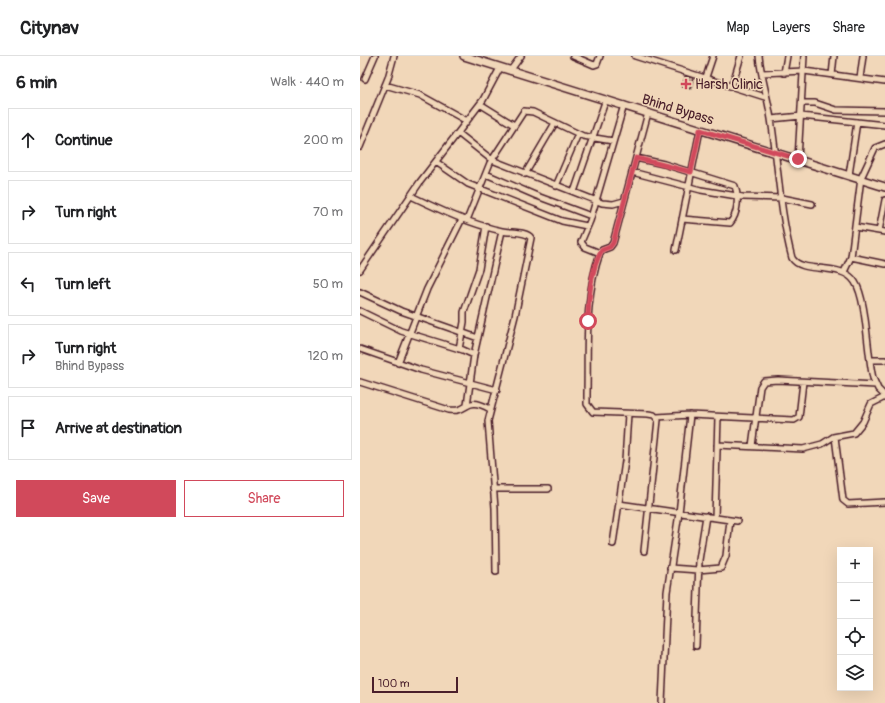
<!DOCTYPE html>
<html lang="en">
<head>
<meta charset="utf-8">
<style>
	body { margin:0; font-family:Pangolin,sans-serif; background:#f2f2f2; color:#202124 }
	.controls { position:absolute; right:12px; bottom:12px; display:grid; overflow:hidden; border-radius:0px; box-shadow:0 4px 16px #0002 }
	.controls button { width:36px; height:36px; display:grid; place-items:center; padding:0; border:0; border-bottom:1px solid #e0e0e0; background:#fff; color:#202124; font:20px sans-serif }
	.scale { position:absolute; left:12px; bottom:10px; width:86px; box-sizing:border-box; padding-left:4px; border:2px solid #4a1f2b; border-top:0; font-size:11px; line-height:14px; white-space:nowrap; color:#4a1f2b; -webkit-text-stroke:3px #f1d7b9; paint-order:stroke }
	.stop { position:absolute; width:12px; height:12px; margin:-9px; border:3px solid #d1495b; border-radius:50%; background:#fff }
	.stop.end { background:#d1495b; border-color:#fff; box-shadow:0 1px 4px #0008 }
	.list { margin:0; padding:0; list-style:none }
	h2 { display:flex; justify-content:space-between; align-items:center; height:52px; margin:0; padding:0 16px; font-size:17px }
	h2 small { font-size:13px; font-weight:400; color:#757577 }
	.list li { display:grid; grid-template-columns:26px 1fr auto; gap:12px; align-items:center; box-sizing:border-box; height:64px; margin:0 8px 8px; padding:0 8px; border:1px solid #e0e0e0; border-radius:0px }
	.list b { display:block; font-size:15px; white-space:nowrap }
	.list p { margin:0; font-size:13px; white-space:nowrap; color:#757577 }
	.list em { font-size:13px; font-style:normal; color:#757577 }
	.actions { display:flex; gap:8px; padding:12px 16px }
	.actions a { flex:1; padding:9px 0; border:1px solid #d1495b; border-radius:0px; text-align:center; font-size:14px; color:#d1495b }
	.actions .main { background:#d1495b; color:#fff }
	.icon { flex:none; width:22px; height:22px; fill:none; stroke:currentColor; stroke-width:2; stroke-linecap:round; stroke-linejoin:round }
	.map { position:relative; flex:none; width:525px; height:647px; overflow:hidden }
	header { display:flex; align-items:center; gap:24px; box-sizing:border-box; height:56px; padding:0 20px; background:#fff; border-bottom:1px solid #e0e0e0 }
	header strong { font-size:19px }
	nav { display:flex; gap:22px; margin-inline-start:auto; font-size:14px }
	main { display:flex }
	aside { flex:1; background:#fff }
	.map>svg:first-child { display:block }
</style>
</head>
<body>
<header>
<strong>Citynav</strong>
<nav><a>Map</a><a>Layers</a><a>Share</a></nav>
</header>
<main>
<aside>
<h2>6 min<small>Walk · 440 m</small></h2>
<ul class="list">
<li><svg class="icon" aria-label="ahead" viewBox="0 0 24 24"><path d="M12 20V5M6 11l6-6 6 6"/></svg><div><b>Continue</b></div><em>200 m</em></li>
<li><svg class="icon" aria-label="right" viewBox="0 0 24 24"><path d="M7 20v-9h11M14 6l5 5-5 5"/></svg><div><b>Turn right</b></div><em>70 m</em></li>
<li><svg class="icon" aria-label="left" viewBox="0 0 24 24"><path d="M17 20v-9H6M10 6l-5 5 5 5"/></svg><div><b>Turn left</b></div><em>50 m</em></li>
<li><svg class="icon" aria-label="right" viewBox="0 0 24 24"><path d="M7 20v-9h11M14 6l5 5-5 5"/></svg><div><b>Turn right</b><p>Bhind Bypass</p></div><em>120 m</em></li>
<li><svg class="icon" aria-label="arrive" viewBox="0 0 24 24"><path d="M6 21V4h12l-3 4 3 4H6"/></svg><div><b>Arrive at destination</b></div></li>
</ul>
<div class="actions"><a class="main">Save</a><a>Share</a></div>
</aside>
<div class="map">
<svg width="525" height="647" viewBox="0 0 525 647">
	<rect width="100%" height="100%" fill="#f1d7b9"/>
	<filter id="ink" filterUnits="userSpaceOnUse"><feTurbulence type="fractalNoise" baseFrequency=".025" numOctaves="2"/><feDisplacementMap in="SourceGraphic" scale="8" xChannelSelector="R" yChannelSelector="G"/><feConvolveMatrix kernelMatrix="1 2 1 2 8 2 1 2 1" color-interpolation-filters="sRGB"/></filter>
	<g filter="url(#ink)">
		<path fill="#0003" d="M 332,23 L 334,25 L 332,34 L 325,33 L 323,30 Z"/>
		<path fill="#c5a694" stroke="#4a1f2b" d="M 325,20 L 333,22 L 330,33 L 322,31 Z"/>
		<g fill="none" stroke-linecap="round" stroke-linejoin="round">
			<g stroke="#4a1f2b" stroke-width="8">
				<path id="street" d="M 213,0 L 234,9 L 237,8 L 240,0
					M 275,0 L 405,41
					M 399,0 C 401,21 408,42 411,63 C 418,109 420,157 432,202 C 442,219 482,205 495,226 C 507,244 507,299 513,322 L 518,333 L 525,340
					M 150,15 L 161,0
					M 402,17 L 444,15 L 525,26
					M 424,17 L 427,0
					M 472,19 L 474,0
					M 346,21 L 353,0
					M 500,22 L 503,0
					M 5,23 L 15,0
					M 25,29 L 60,39 L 107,65
					M 372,30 L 381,0
					M 442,47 L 455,47 L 476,54 L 525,55
					M 120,48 L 154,69
					M 411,63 L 441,60 L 525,69
					M 98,77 L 132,104 L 242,147 L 253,148 L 264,145
					M 0,91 L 28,22 L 34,0
					M 276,102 L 304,108 L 375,130 C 379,141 378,158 370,167 L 322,163
					M 438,103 L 444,0
					M 76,106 L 108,128 L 202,165 L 227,170
					M 272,116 L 341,134 L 383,141 L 422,142 L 452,148
					M 126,118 L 177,140 L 231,160
					M 165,118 L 195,67
					M 489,119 L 497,66
					M 196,130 L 218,78
					M 214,136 L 246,43
					M 51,140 C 80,154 110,168 142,175 C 150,177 167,175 171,182 L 155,260 L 128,365 L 135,452 L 136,516
					M 525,144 L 519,175 L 525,176
					M 107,164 L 130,107 L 164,55 L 173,56 L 223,80 L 253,85
					M 495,171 L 519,175
					M 316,194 L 340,74
					M 240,197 L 225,191 L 221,186 L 230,165 L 264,49
					M 491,201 L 501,122 L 515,92 L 525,88
					M 0,214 L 60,126 L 123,44 L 140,12
					M 484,216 L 491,201 L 525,208
					M 0,236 L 41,255 L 118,282
					M 0,255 L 41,275 L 103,294 L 114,299
					M 0,293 L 61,314 L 137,334
					M 99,293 L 104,266 L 104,256 L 119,213 L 126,170
					M 510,304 L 525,304
					M 38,307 L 67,233 L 102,163
					M 0,326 L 89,354 C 110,357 104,339 130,353
					M 107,349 L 114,299 L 142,175
					M 297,361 L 330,359 L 434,364 L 439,361 L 443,326
					M 475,381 L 483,444 L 488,448 L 525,446
					M 357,389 L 443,393 L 462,388 L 473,381 L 494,377 L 503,366 L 511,348 L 525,341
					M 392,390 L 400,331 L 404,325 L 418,324 L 516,329
					M 133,433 L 188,433
					M 259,448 L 377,465
					M 355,462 L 358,361
					M 253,488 L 265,405 L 268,358
					M 284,495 L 298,364 L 294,359 L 288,358 L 233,356 L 227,348 L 227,338 C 228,291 224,242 240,197 L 242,194 L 250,191 L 253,187 L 288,57
					M 310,512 L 338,514 L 361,512 L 366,500 L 370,464
					M 336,590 L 339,504 L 346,460
					M 302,647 L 307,536 L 319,457 L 330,359"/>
			</g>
			<g stroke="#4a1f2b" stroke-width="10">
				<path id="secondary" d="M 104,0 L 525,131"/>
			</g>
			<use href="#street" stroke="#f1d7b9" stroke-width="5"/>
			<use href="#secondary" stroke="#f1d7b9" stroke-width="7"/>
		</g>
	</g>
	<g fill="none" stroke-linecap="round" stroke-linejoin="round" filter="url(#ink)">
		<path stroke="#d1495b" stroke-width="5" d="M 228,265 C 228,244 231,212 242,194 L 250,191 L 253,187 L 276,102 L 331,116 L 340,74 L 438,103"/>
	</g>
	<path fill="#d1495b" stroke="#f1d7b9" stroke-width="1.5" d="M324 22h4v4h4v4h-4v4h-4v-4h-4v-4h4z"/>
	<g text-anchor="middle" stroke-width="3" stroke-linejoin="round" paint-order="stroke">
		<g font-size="14" fill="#4a1f2b" stroke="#f1d7b9" text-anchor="start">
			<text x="335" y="33">Harsh Clinic</text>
		</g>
		<g font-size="14" fill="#4a1f2b" stroke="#f1d7b9">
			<text transform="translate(318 53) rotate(17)" y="5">Bhind Bypass</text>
		</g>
	</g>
</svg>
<div class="controls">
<button>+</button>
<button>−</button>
<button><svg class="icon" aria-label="locate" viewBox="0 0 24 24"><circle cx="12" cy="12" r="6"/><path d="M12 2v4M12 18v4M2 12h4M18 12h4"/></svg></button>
<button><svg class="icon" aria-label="layers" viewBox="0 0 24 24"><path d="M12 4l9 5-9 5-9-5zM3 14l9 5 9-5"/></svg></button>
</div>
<div class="scale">100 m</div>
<div class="stop" style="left:228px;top:265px"></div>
<div class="stop end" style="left:438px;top:103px"></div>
</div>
</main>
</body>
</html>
